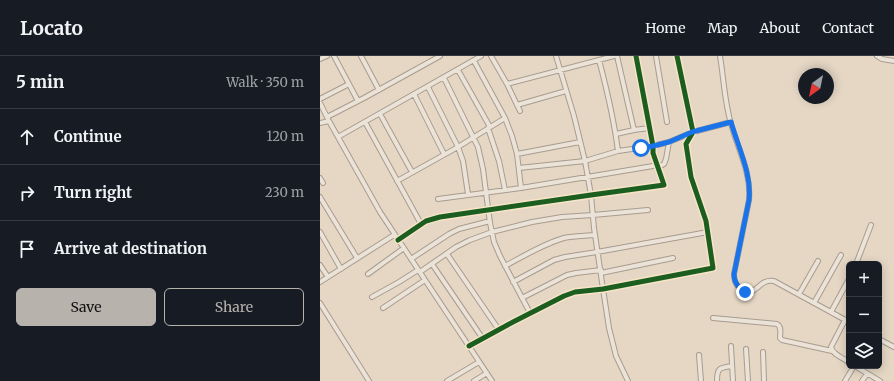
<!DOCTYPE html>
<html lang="en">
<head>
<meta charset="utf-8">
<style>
	body { margin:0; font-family:Merriweather,serif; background:#20242c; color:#f1f3f6 }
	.controls { position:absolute; right:12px; bottom:12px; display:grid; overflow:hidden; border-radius:6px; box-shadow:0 2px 10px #0003 }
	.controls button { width:36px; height:36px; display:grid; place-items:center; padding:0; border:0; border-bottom:1px solid #363941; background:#171b24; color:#f1f3f6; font:20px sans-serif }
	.compass { position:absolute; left:478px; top:12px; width:36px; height:36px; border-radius:50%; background:#171b24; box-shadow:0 2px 10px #0003; rotate:213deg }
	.stop { position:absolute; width:12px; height:12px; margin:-9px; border:3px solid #1a73e8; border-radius:50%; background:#fff }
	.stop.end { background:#1a73e8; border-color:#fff; box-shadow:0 1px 4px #0008 }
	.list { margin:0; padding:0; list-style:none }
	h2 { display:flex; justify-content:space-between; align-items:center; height:52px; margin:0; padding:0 16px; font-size:17px }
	h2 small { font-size:13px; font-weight:400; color:#9ea1a6 }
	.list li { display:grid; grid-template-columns:26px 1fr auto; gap:12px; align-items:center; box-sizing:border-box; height:56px; padding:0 16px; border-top:1px solid #363941 }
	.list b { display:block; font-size:15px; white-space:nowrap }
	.list em { font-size:13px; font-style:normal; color:#9ea1a6 }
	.actions { display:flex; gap:8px; padding:12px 16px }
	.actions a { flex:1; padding:9px 0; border:1px solid #b8b2ad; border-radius:6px; text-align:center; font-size:14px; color:#b8b2ad }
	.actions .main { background:#b8b2ad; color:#111 }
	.icon { flex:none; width:22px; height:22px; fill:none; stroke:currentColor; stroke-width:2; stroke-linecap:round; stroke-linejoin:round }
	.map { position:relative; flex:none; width:574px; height:325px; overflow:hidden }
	header { display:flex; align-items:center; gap:24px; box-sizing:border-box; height:56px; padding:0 20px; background:#171b24; border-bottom:1px solid #363941 }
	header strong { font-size:19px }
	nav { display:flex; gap:22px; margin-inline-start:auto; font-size:14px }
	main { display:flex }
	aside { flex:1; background:#171b24 }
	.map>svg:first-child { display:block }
</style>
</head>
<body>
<header>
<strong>Locato</strong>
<nav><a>Home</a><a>Map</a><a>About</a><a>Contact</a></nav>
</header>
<main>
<aside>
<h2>5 min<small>Walk · 350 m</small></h2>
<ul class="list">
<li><svg class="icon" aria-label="ahead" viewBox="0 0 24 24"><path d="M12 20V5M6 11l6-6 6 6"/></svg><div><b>Continue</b></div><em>120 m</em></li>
<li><svg class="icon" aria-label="right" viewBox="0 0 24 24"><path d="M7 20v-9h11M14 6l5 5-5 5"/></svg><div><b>Turn right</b></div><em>230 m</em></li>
<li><svg class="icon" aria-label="arrive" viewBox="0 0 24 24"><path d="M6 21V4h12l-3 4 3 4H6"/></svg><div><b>Arrive at destination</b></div></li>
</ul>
<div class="actions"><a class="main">Save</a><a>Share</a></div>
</aside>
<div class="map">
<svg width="574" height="325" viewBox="0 0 574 325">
	<rect width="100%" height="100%" fill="#e5d7c4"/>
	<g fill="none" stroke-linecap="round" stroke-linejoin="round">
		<g stroke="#a89c8f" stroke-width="6">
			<path id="minor" d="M 14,0 L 38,45
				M 41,0 L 59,34
				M 171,0 L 187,28 L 200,55
				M 236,0 L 254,60 L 265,105 L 271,139 L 274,172 L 283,233 L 289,272 L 296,300 L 308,325
				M 297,0 L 314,74
				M 336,0 L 347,66
				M 400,0 C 403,18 404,37 408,55 C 413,85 432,113 429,144 L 414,218 C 414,228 419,234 428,237 C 439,234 441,223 454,225 L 529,266
				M 557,0 L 562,3 L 574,5
				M 0,3 L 7,0
				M 279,4 C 287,34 294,64 298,95
				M 154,5 L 185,62 L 192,80 L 197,98 L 201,132
				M 138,14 L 170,71
				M 124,22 L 158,91 L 163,113 L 170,167 L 174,186 L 180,200 L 210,257
				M 187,28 L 294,0
				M 108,31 L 138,91 L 143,105 L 148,138
				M 94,38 L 124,98
				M 0,43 L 29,28
				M 0,47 L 8,63
				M 197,49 L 246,35
				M 60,58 L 92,116
				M 7,61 L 44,42 L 120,0
				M 45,66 L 101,168
				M 0,67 L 9,65 L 60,156 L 172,325
				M 168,72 L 179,105 L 185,134
				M 296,78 L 314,74 L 329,72
				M 18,81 L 161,0
				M 197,98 L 260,86
				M 338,111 L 344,108 L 346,103 L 349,86
				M 199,112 L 265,105 L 298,95 L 333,90 L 349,86 L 373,76 L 411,66
				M 0,122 L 3,127
				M 77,125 L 138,91 L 185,62
				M 0,141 L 37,202
				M 118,143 L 201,132 L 333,110
				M 0,176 L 21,213
				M 78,184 L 106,165 L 120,161 L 271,139 L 344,129 L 333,97 L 333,90 L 316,0
				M 127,198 L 179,274
				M 91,203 L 129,178 L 139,173 L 170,165
				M 112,208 L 163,283
				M 536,208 L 551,169
				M 0,209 L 8,221
				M 185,210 C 202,201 225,187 244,182 C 254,180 265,180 275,179
				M 100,216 L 136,191 L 150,184 L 172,176 L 212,166 L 242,161 L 273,159 L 328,154
				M 281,217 L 353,202
				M 48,218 L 84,192
				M 0,226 L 74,179
				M 193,226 L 234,204 L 245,201 L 277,196 L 388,176
				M 479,238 L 498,205
				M 52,241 L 79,226 L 98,214
				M 202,242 L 247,219 L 256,217 L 281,214
				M 0,247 L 49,325
				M 494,247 L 521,199
				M 63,252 L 105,224
				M 511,256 L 529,223
				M 393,262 L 457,268 C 462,271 460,277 460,282 L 462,284 L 512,295
				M 525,264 L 511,291 C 513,299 523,302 529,306
				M 559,283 L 574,291
				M 149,290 L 193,266 L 244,240 L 255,236 L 283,233 L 393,212 L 386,165 L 371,121 L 366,88 L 373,76 L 357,0
				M 411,290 L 413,325
				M 426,293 L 428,325
				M 443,296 L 444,325
				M 379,299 L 381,325
				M 535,310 L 560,325
				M 127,325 L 159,306
				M 154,325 L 167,317
				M 397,325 C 397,311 400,312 412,310
				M 525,325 L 534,310
				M 542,325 L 547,318"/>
		</g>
		<use href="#minor" stroke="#ebe3d8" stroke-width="4"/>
		<g stroke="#f8e4c7" stroke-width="8">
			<path id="cycleway" d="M 78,184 L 106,165 L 120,161 L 271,139 L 344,129 L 333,97 L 333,90 L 316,0
				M 149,290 L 193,266 L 244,240 L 255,236 L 283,233 L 393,212 L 386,165 L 371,121 L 366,88 L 373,76 L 357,0"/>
		</g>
		<use href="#cycleway" stroke="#1b5e20" stroke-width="5"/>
	</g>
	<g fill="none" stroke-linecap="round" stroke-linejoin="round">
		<path stroke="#1a73e8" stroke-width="5" d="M 321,92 L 333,90 L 349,86 L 372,76 L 411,66 C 418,91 432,118 429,144 L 414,218 C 414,227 418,231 425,236"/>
	</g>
</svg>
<div class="controls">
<button>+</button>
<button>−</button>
<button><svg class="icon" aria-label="layers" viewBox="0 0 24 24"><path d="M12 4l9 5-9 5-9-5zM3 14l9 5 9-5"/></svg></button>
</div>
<svg class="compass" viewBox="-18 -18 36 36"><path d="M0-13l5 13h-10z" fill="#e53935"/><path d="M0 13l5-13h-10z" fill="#9ea1a6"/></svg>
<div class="stop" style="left:321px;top:92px"></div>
<div class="stop end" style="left:425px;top:236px"></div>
</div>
</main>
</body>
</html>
